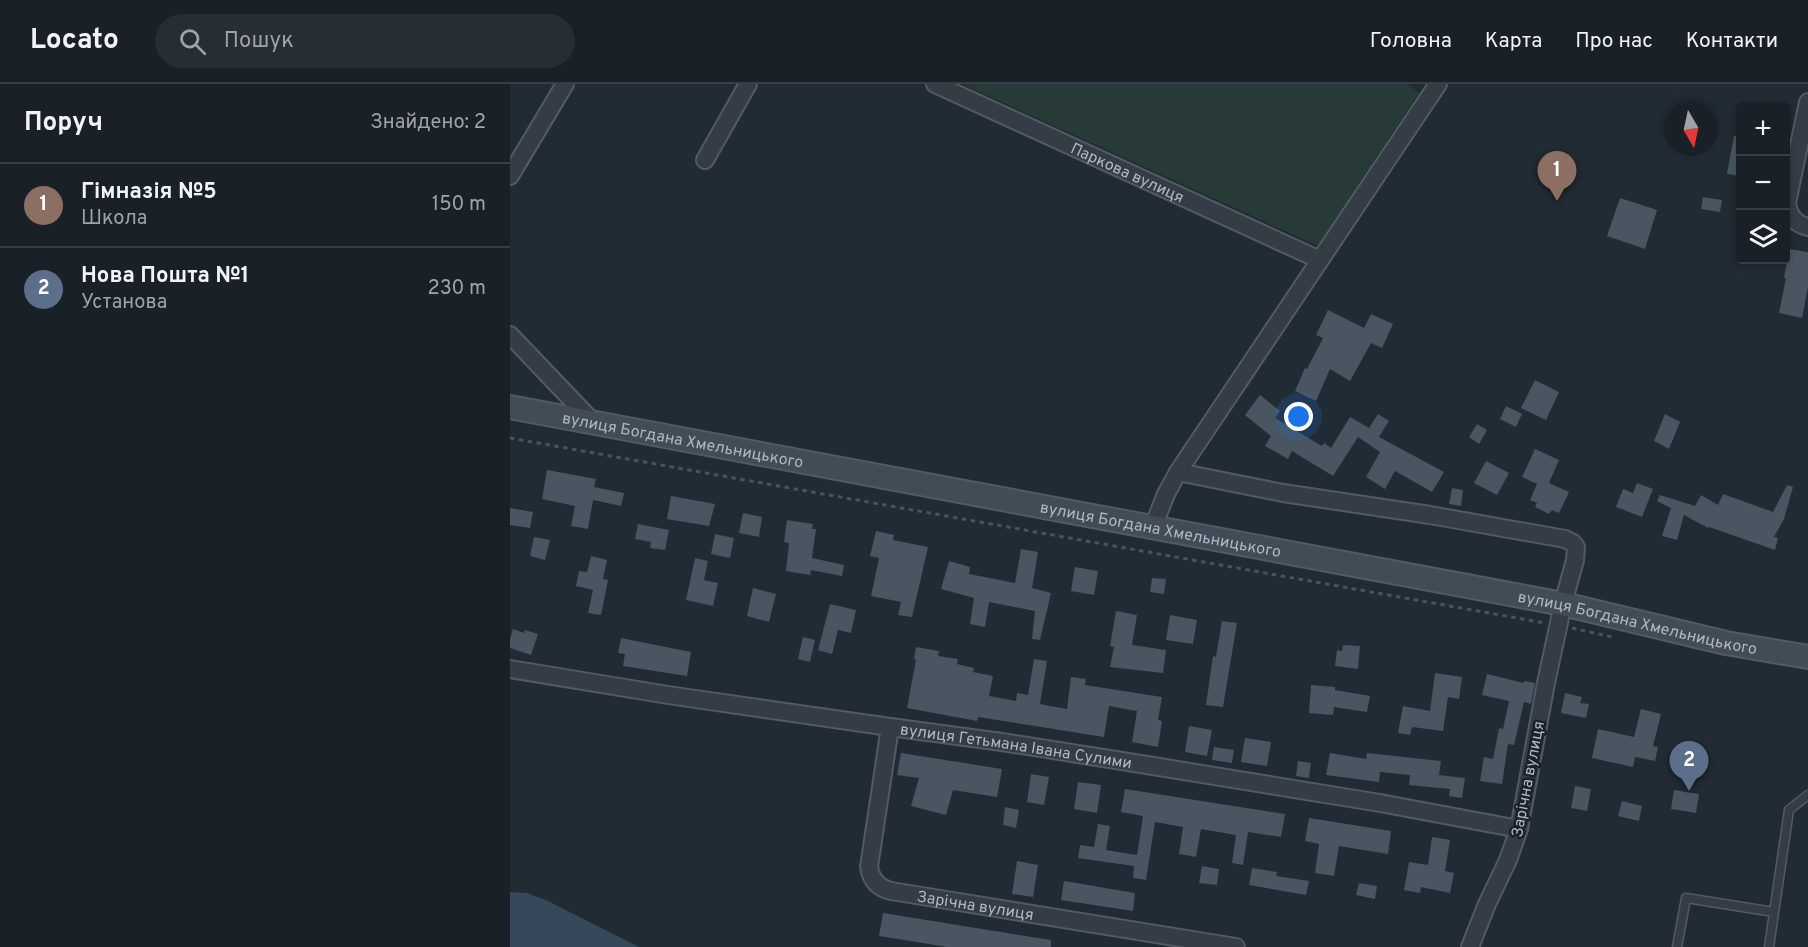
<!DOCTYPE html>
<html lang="uk">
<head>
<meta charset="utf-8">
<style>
	body { margin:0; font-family:Overpass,sans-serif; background:#262d33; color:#f1f3f6 }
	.controls { position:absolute; right:18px; top:18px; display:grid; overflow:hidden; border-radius:6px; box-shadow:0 3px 9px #0003 }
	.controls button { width:54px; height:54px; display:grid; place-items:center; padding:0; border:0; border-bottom:2px solid #373e44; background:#192027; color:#f1f3f6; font:30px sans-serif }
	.compass { position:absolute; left:1154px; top:18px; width:54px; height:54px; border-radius:50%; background:#192027; box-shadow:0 3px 9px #0003; rotate:171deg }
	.you { position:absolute; left:789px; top:333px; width:21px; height:21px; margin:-15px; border:4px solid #fff; border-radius:50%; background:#1a73e8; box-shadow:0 0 0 9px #1a73e833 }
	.badge { display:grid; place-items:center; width:39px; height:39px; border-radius:50%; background:#d93025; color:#fff; font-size:20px; font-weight:700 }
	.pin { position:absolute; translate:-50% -50px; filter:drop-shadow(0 2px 3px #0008) }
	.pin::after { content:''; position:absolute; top:32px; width:21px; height:18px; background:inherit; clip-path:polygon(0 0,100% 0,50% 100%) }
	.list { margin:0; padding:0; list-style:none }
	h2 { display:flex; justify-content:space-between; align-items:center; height:78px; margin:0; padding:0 24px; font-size:26px }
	h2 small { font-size:20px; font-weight:400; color:#9fa3a7 }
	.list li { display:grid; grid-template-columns:39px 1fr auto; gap:18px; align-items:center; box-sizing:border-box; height:84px; padding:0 24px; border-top:2px solid #373e44 }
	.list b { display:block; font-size:22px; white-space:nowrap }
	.list p { margin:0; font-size:20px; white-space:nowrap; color:#9fa3a7 }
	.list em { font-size:20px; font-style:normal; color:#9fa3a7 }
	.icon { flex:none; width:33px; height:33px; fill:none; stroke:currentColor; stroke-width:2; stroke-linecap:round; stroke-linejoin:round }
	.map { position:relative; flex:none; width:1298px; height:863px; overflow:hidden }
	header { display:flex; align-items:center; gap:36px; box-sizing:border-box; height:84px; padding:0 30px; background:#192027; border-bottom:2px solid #373e44 }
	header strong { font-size:28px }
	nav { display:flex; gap:33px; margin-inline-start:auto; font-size:21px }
	.search { width:420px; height:54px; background:#262d33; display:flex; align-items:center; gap:15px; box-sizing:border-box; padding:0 21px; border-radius:33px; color:#9fa3a7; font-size:22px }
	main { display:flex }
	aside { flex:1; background:#192027 }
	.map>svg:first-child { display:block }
</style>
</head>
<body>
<header>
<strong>Locato</strong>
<div class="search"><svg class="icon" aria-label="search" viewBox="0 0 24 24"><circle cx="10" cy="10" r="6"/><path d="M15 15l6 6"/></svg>Пошук</div>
<nav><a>Головна</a><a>Карта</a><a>Про нас</a><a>Контакти</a></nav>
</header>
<main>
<aside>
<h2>Поруч<small>Знайдено: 2</small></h2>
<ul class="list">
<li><span class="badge" style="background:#8d6e63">1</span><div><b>Гімназія №5</b><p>Школа</p></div><em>150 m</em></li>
<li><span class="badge" style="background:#5c6f8a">2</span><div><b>Нова Пошта №1</b><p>Установа</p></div><em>230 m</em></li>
</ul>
</aside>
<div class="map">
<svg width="1298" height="863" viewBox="0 0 1298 863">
	<rect width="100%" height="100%" fill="#212b34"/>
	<path fill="#273a38" d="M 452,0 L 898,0 L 909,9 L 808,162 Z"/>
	<path fill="#36485a" d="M 0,808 L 17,809 L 36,816 L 129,863 L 0,863 Z"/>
	<path fill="#495560" d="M 1224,52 L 1230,52 L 1230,92 L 1217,90 Z
		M 1193,113 L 1212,116 L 1210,128 L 1191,125 Z
		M 1110,114 L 1147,126 L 1135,165 L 1097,152 Z
		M 1279,165 L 1298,168 L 1298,203 L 1292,234 L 1269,229 L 1276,194 L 1274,194 Z
		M 818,226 L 854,244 L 861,230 L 883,240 L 872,264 L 861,259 L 840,297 L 820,285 L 806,317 L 785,307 L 795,284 L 797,285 L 813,254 L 806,251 Z
		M 1025,296 L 1049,308 L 1036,336 L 1011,324 Z
		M 750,311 L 770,327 L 765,334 L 812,362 L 814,359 L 821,364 L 840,333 L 859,344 L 868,330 L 879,337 L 869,353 L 934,388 L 922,408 L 885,387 L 875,405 L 856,393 L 870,368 L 848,353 L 823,392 L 782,367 L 778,375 L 755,362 L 761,352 L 735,331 Z
		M 996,322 L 1012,330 L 1006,343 L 990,335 Z
		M 1155,330 L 1170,338 L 1159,365 L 1144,357 Z
		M 967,340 L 977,346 L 969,360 L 959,353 Z
		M 1025,365 L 1049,376 L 1039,399 L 1059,408 L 1049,429 L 1042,426 L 1039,430 L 1025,423 L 1027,419 L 1020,416 L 1027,400 L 1012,393 Z
		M 976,377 L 999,389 L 987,411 L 964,399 Z
		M 37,386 L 86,395 L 84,403 L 114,409 L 111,422 L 83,416 L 78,445 L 61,442 L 65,422 L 32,415 Z
		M 1127,399 L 1143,405 L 1132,433 L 1106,423 L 1113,405 L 1123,409 Z
		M 1277,401 L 1283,403 L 1274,435 L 1264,453 L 1268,454 L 1265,466 L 1199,443 L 1198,444 L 1174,431 L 1167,456 L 1152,452 L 1161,424 L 1147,417 L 1150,411 L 1185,422 L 1191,411 L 1208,421 L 1213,410 L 1263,428 Z
		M 942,404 L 953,406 L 951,422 L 939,420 Z
		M 161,412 L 205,420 L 199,442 L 157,435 Z
		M 0,424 L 23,428 L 20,444 L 0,441 Z
		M 233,429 L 252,433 L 249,453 L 229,449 Z
		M 277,436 L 303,440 L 302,445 L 306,445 L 302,474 L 334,481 L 332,492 L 301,486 L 300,491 L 276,487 L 279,459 L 274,458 Z
		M 128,440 L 159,446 L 155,466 L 140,464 L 141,458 L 125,455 Z
		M 366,447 L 384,451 L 383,456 L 418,463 L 402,533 L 388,531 L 391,518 L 361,512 L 369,474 L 360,472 Z
		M 205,450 L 224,454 L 220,474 L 201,470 Z
		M 24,453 L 40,456 L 35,476 L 20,472 Z
		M 511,465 L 528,468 L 522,504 L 541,509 L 530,556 L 522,555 L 525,527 L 479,518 L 475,543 L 460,540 L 464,514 L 431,505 L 439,477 L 460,483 L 459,490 L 505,499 Z
		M 81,472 L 97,476 L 93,495 L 98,496 L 91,531 L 78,529 L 83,506 L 66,502 L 69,487 L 77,488 Z
		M 185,474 L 198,477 L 194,496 L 208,499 L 203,522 L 176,516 Z
		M 565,483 L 588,487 L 584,511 L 561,507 Z
		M 642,494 L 656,495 L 654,510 L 640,508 Z
		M 243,504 L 266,510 L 259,538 L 237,532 Z
		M 320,520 L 346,526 L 341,549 L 328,546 L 322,570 L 308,566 Z
		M 606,527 L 627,531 L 622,561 L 656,566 L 653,589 L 600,583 L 604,563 L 600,562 Z
		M 660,531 L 687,536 L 683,560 L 656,556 Z
		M 712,537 L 727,539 L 713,623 L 696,621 L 703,572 L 706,573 Z
		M 3,545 L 14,549 L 15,546 L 28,550 L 21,571 L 0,564 L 0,555 Z
		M 293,553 L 305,556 L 300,578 L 288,575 Z
		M 111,554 L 181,568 L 177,592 L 113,582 L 115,570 L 108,569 Z
		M 833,561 L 850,562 L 848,585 L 825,582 L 827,566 L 832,567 Z
		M 406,563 L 429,567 L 428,572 L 448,575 L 447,580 L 464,584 L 463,588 L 483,592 L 479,612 L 506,617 L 507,609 L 518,611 L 524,575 L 537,577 L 530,620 L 557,625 L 561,593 L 576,595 L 575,601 L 652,613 L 648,636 L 652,637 L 648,663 L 622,658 L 627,627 L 599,622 L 594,653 L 468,633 L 467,637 L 397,624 L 406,576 L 404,575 Z
		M 925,589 L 952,593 L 949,615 L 938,613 L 933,647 L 902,643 L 900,651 L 888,649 L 893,622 L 920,627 Z
		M 977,590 L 1014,599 L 1014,597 L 1025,599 L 1021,620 L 1014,618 L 1004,661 L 998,660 L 992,700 L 970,697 L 974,673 L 983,675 L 989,644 L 993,645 L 999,617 L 972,611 Z
		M 801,601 L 825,603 L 825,606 L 860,612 L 857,628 L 824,623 L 823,631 L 799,629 Z
		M 1055,609 L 1072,613 L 1070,619 L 1079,620 L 1076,634 L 1051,629 Z
		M 1131,625 L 1151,630 L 1143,662 L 1148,663 L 1145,677 L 1125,673 L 1123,683 L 1082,674 L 1088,645 L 1124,653 Z
		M 679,642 L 702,646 L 697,672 L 675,668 Z
		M 735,654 L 761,658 L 757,682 L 731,678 Z
		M 704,663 L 724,666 L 722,679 L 702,676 Z
		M 391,669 L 492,685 L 487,713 L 443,706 L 436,731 L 401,722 L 409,694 L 387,691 Z
		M 820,669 L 856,675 L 857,669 L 931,677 L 929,691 L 955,694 L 952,714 L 939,712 L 940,705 L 899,701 L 900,691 L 870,688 L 869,698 L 816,691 Z
		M 788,677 L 801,679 L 799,694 L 786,692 Z
		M 521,690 L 539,693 L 534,721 L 517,718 Z
		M 568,698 L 591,701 L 587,729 L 564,725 Z
		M 1065,702 L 1081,705 L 1077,727 L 1061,724 Z
		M 615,705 L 775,730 L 771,753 L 738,748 L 733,781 L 722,779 L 726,751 L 691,745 L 686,773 L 669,770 L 673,743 L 645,738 L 636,796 L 623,794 L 624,782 L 568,774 L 570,761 L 584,763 L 588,740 L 600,742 L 596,766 L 627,771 L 633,732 L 611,728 Z
		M 1164,706 L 1189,710 L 1186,729 L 1161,725 Z
		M 1112,717 L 1132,722 L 1129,737 L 1108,732 Z
		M 495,723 L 509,726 L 506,744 L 493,741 Z
		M 799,734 L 881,747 L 878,770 L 829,762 L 824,792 L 805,789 L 809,760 L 795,757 Z
		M 922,753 L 940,756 L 935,787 L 944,789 L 940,809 L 911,803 L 910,809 L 894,806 L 899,778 L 918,781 Z
		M 507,777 L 528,781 L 523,813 L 502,810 Z
		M 692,782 L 709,785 L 707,801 L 689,799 Z
		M 742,784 L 767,788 L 766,792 L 799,797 L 796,811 L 739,801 Z
		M 554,797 L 625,809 L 623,827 L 551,816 Z
		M 849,799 L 867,802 L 865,815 L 846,811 Z
		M 373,829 L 541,856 L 541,863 L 437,863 L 369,852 Z"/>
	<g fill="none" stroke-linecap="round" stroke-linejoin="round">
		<g stroke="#525a63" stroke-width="11">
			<path id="lane" d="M 1167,863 L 1176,814 L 1264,828
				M 1259,863 L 1279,726 L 1298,711"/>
		</g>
		<g stroke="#525a63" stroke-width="20">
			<g id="street">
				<path id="s1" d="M 425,0 L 810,176"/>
				<path d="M 1298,18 L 1277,119 C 1279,132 1285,140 1298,143"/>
				<path d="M 195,76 L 238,0"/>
				<path d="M 0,92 L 55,0"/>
				<path d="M 0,251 L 84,339"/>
				<path d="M 668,388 L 773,409 L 920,431 L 1055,455 L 1063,459 L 1066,463 L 1065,476 L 1053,520 L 1036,599 L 1009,745 L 998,776 L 977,820 L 960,863"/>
				<path d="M 643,443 L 656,410 L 668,388 L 928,0"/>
				<path id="s2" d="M 0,585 L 158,611 L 380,643 L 492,658 L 637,681 L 870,719 L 1009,745"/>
				<path id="s3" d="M 380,643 L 359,783 C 361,796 368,804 381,807 L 726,863"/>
			</g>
		</g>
		<g stroke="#525a63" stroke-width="26">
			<g id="secondary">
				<path id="s4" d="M 0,323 L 1053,520 L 1216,559 L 1298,573"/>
			</g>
		</g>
		<path stroke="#445657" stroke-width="3" stroke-dasharray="4.5 4.5" stroke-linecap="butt" d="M 0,354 L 1035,539
			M 1062,544 L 1102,553"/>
		<use href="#lane" stroke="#343c45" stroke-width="8"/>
		<use href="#street" stroke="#343c45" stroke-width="16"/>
		<use href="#secondary" stroke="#424c57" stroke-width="22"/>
	</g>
	<g text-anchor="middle" stroke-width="5" stroke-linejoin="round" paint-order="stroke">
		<g font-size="16" fill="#aeb7c2" stroke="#1a2129">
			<text dy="6" stroke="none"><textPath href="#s1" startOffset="212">Паркова вулиця</textPath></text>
			<text dy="6" stroke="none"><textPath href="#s4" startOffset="176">вулиця Богдана Хмельницького</textPath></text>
			<text dy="6" stroke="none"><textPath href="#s4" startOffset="662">вулиця Богдана Хмельницького</textPath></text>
			<text dy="6" stroke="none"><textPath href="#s4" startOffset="1148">вулиця Богдана Хмельницького</textPath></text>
			<text dy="6" stroke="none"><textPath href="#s2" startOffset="512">вулиця Гетьмана Івана Сулими</textPath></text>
			<text transform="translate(1017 695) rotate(-79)" y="6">Зарічна вулиця</text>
			<text dy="6" stroke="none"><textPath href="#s3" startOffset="262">Зарічна вулиця</textPath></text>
		</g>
	</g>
</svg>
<div class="controls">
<button>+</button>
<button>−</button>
<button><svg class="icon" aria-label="layers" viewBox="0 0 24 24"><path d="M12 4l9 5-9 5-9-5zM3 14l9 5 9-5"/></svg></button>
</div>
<svg class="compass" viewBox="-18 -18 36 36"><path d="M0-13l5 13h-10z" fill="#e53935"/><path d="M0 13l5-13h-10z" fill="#9fa3a7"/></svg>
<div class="you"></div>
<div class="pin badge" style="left:1047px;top:117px;background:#8d6e63">1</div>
<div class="pin badge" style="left:1179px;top:707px;background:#5c6f8a">2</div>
</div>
</main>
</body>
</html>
